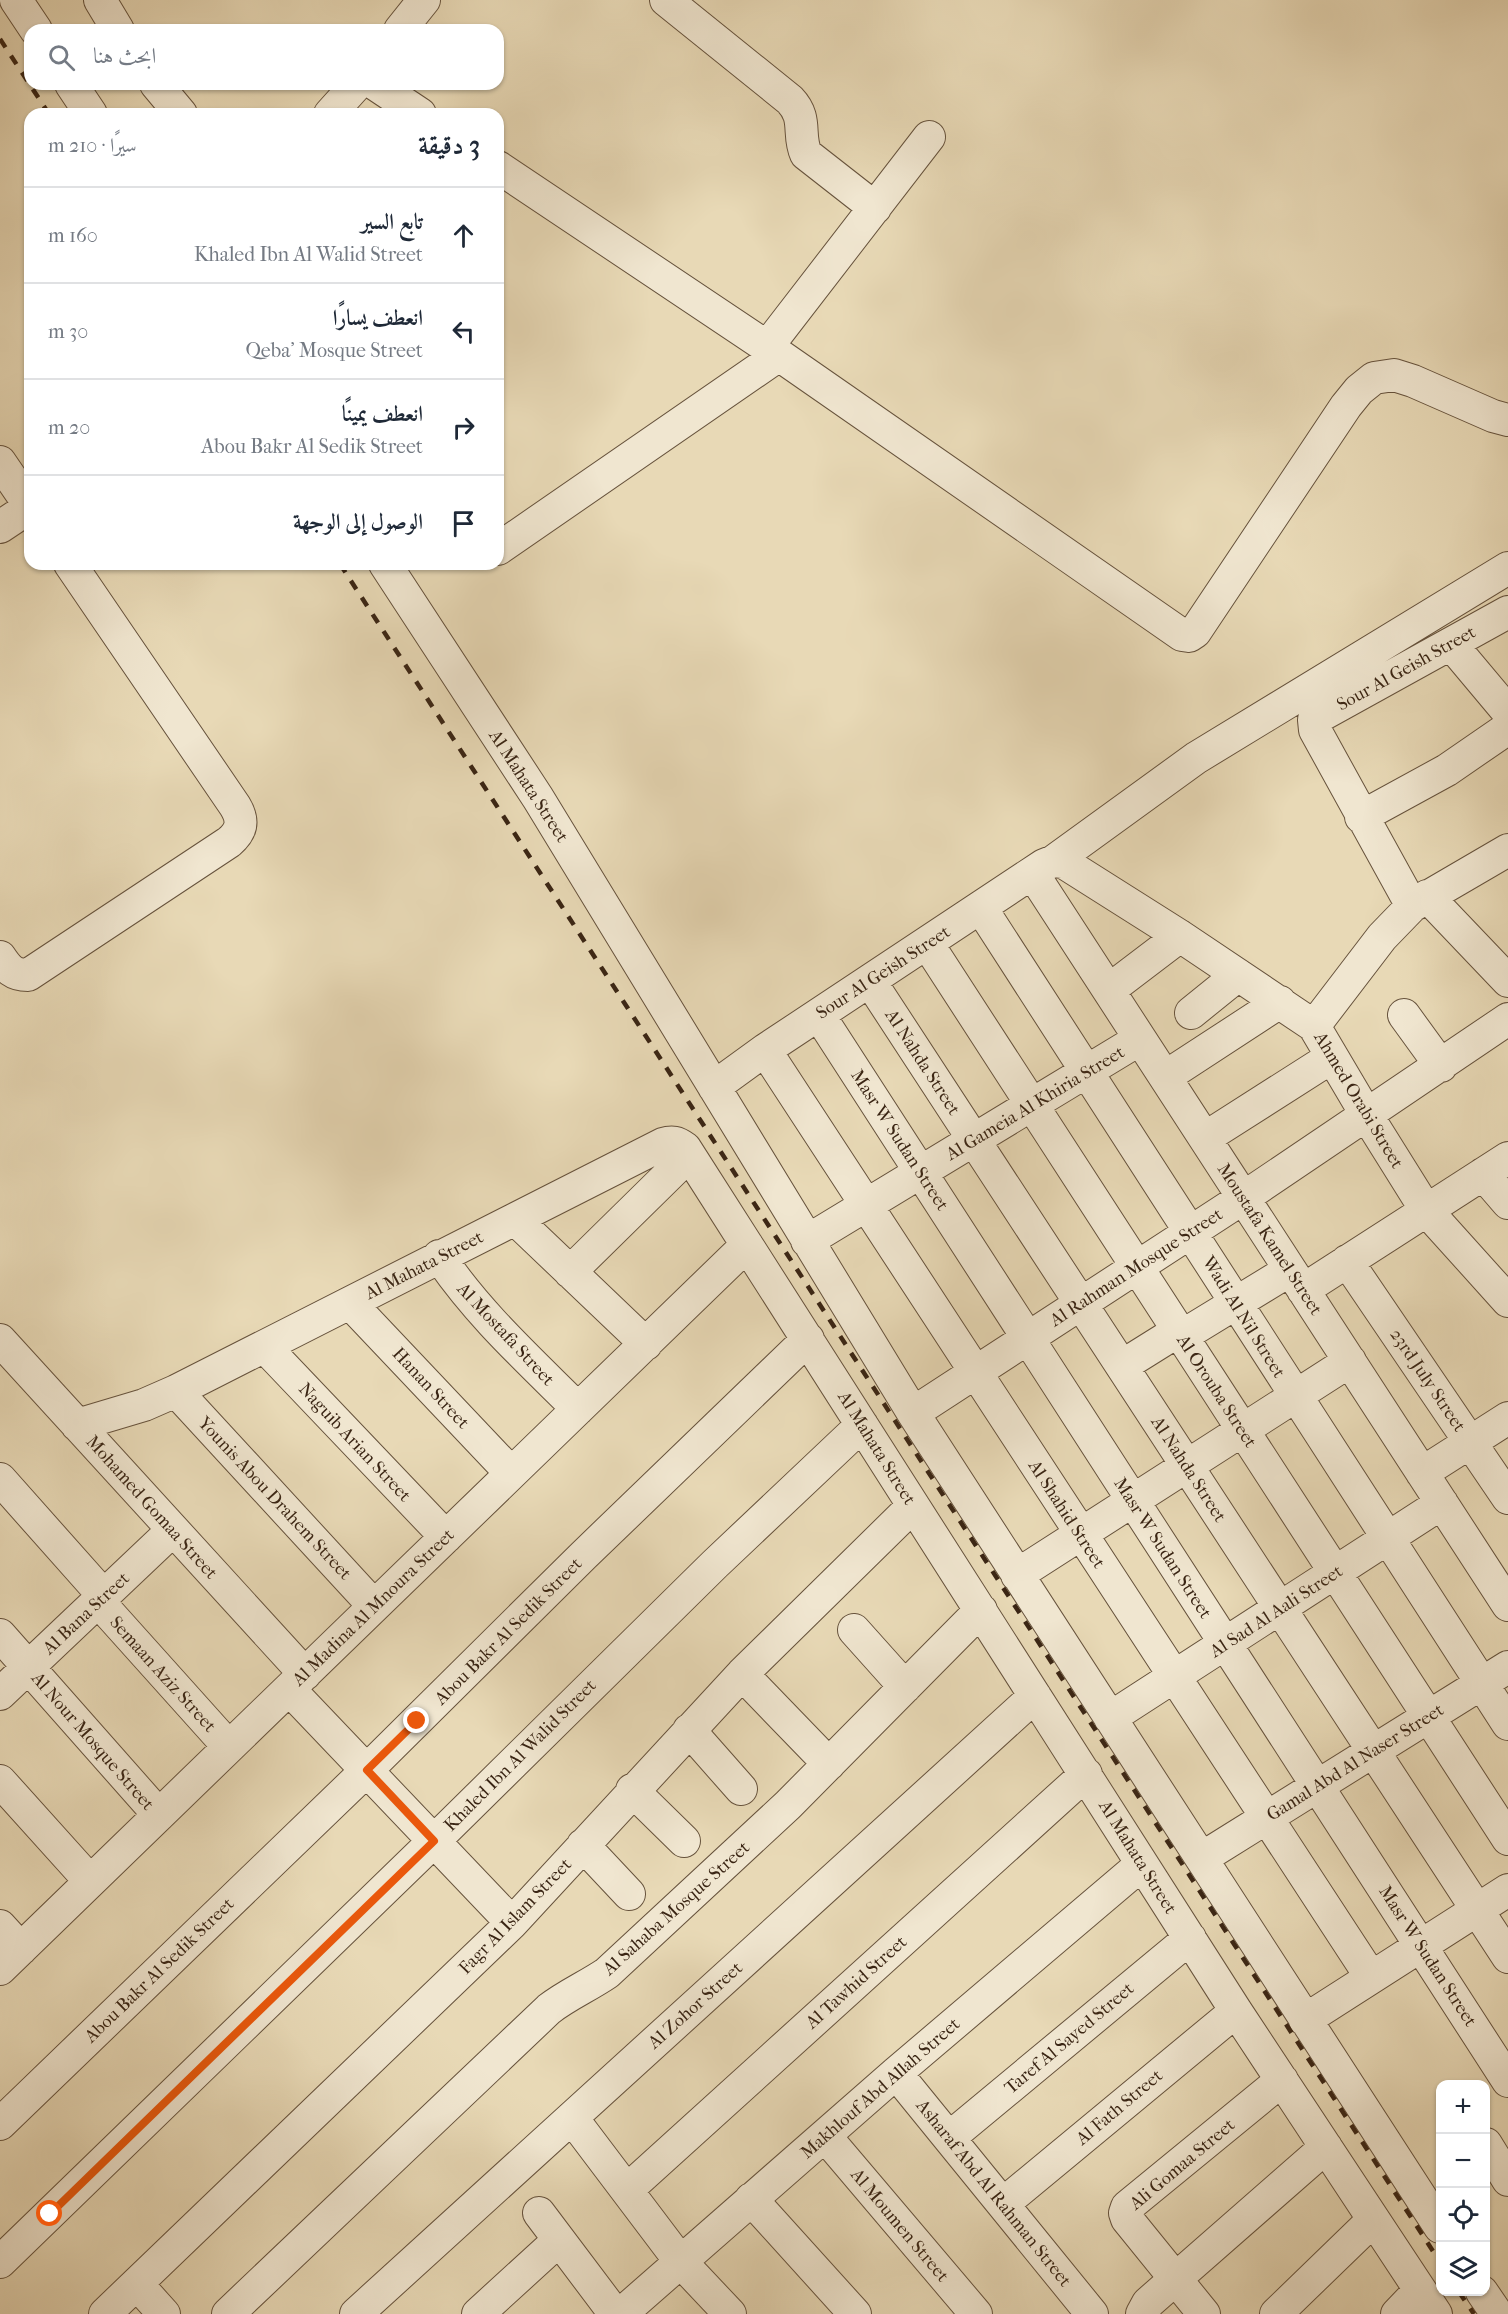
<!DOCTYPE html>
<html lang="ar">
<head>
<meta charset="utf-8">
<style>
	body { margin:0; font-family:"IM FELL French Canon",Amiri,serif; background:#f6f6f7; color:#1f2937; direction:rtl }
	.controls { position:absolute; right:18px; bottom:18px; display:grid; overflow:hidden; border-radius:12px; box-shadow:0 2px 4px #0004 }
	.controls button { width:54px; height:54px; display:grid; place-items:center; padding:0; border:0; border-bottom:2px solid #e0e1e3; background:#fff; color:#1f2937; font:30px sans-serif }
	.stop { position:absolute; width:18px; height:18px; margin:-14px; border:4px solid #ea580c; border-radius:50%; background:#fff }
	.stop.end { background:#ea580c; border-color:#fff; box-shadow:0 2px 6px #0008 }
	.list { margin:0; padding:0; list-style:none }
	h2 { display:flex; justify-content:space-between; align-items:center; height:78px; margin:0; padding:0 24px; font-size:26px }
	h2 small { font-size:20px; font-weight:400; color:#747a83 }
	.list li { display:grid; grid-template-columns:39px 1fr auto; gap:18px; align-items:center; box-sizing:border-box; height:96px; padding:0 24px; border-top:2px solid #e0e1e3 }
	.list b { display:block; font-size:22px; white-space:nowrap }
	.list p { margin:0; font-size:20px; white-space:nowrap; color:#747a83 }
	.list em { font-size:20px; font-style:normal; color:#747a83 }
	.icon { flex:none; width:33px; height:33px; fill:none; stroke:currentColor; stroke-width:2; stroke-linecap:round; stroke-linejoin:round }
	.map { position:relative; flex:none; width:1508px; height:2314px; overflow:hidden; direction:ltr }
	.search { position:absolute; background:#fff; box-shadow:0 2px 4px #0004; left:24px; top:24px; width:480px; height:66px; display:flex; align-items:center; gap:15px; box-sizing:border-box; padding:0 21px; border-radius:18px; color:#747a83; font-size:22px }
	.panel { position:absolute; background:#fff; box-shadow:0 2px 4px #0004; left:24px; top:108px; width:480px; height:462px; border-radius:18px; direction:rtl }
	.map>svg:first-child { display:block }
</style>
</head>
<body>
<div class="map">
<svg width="1508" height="2314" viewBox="0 0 1508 2314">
	<rect width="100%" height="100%" fill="#e8d9b6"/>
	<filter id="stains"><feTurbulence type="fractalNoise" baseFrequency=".00333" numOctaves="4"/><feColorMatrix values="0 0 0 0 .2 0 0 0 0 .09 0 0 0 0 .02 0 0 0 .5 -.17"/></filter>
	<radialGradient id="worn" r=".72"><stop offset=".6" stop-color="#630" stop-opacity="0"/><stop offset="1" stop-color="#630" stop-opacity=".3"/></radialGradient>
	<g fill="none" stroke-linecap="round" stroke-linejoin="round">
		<g stroke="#66523c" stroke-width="34">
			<path id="minor" d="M 16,0 L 36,30
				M 100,0 L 118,30
				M 666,0 L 790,100 C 808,119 797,134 806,154 L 875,208
				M 400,30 L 424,0
				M 71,84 L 91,114
				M 156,84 L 181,114
				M 375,84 L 420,114
				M 330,114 L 357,84
				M 498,167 L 779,355 L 1182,635 L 1189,636 L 1195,632 L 1346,406 L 1359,390 L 1374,378 L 1394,375 L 1413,381 L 1493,416 L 1508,420
				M 767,347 L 929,137
				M 0,462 L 30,506
				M 0,527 L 30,507
				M 498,549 L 779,355
				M 385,564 L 538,798 L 913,1413 L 1440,2227
				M 1451,644 L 1508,712
				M 1361,817 L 1447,770 L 1508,728
				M 1054,861 L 1063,862 L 1180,936 L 1314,1026 L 1366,1114 L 1426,1210 L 1508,1301
				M 1033,874 L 1508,1605
				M 1427,896 L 1508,981
				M 1412,906 L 1315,730 L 1314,720 L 1318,717 L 1508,612
				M 981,908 L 1508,1724
				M 927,943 L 1508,1839
				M 0,957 C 8,969 13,975 28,975 L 229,842 C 242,831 244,821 235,806 L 70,564
				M 870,981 L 1508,1957
				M 1109,990 L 1180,936
				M 1191,1013 L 1238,975
				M 819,1015 L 1508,2081
				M 1404,1015 L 1441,1066
				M 1314,1026 L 1382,937 L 1412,906 L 1508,850
				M 765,1050 L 1371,1977
				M 1165,1077 L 1280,1002
				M 714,1087 L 765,1050 L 1044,865 L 1054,861 L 1196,758 L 1508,568
				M 1205,1138 L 1332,1057
				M 1483,1174 L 1508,1203
				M 515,1219 L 646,1344
				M 807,1241 L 1140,1039
				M 439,1256 C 478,1314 529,1360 578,1409
				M 1347,1261 L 1508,1498
				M 570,1272 L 689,1155
				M 1303,1290 L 1508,1158
				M 350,1303 L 511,1473
				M 1182,1336 L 1290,1270
				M 0,1340 L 305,1674
				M 265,1347 L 446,1537
				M 1122,1366 L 1178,1331
				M 176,1391 L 374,1606
				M 913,1413 L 1243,1198 L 1508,1019
				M 77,1425 L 144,1405 L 176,1391 L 663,1144 C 672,1141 677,1142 685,1148 L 1236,2011 L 1436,2314
				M 1422,1473 L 1508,1418
				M 0,1479 L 104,1596
				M 1017,1575 L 1350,1361
				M 98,1601 L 229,1747
				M 854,1630 L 905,1687
				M 0,1635 L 159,1815
				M 742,1674 L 829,1764
				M 289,1689 L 512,1923
				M 0,1694 L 172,1531
				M 1110,1718 L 1442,1503
				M 689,1730 L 741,1789
				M 0,1781 L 90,1881
				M 632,1790 L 684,1841
				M 583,1845 L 629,1894
				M 1202,1858 L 1508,1667
				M 0,1926 L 21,1949
				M 0,1969 L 747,1245
				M 1305,2020 L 1508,1890
				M 896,2073 L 1092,2314
				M 572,2118 L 680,2261 L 730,2314
				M 0,2124 L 367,1770 L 584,1555 L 808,1339
				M 825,2136 L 976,2314
				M 949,2138 L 1190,1938
				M 1486,2144 L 1508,2180
				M 627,2190 L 1086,1774
				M 751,2199 L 855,2314
				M 1003,2204 L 1236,2011
				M 539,2213 L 615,2314
				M 0,2262 L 434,1841 L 715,1564 L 862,1425
				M 137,2284 L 164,2314
				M 1482,2292 L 1497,2314
				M 105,2314 L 512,1923 L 742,1674 L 913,1506
				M 228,2314 L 549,2009 C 567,1995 588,1986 607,1973 L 788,1805 L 981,1610
				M 356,2314 L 1035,1696
				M 478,2314 L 559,2240
				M 621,2314 L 896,2073 L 1142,1864
				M 1142,2314 L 1148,2303 L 1326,2147
				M 1204,2314 L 1127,2219 L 1125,2213 L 1127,2207 L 1282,2080
				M 1276,2314 L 1373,2220
				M 1397,2314 L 1420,2290"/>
		</g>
		<use href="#minor" stroke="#f0e6d0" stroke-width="32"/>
		<path stroke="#3a2514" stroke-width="4.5" stroke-dasharray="10 10" stroke-linecap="butt" d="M 0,39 L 49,114
			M 340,564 L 1440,2262
			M 1459,2292 L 1474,2314"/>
	</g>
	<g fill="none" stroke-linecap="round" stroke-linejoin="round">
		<path stroke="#ea580c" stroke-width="8" d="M 50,2214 L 434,1841 L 367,1770 L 417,1721"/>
	</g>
	<g text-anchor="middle" stroke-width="4.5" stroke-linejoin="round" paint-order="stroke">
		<g font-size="18" fill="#3a2514" stroke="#f0e6d0">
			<text transform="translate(1406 668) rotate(-29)" y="6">Sour Al Geish Street</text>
			<text transform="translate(529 786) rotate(57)" y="6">Al Mahata Street</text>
			<text transform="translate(883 972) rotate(-33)" y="6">Sour Al Geish Street</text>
			<text transform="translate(923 1062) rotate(57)" y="6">Al Nahda Street</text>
			<text transform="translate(1359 1100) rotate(59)" y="6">Ahmed Orabi Street</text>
			<text transform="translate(1035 1103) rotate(-31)" y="6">Al Gameia Al Khiria Street</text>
			<text transform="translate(900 1140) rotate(57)" y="6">Masr W Sudan Street</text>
			<text transform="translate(1270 1239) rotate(57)" y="6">Moustafa Kamel Street</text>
			<text transform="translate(424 1265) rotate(-27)" y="6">Al Mahata Street</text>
			<text transform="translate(1136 1267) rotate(-33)" y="6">Al Rahman Mosque Street</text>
			<text transform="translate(1244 1317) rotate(58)" y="6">Wadi Al Nil Street</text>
			<text transform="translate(506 1334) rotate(47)" y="6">Al Mostafa Street</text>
			<text transform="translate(1428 1380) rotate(56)" y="6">23rd July Street</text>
			<text transform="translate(431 1388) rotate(47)" y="6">Hanan Street</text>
			<text transform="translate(1217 1391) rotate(57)" y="6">Al Orouba Street</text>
			<text transform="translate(355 1442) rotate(47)" y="6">Naguib Arian Street</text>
			<text transform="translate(877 1448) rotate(58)" y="6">Al Mahata Street</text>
			<text transform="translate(1189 1469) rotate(57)" y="6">Al Nahda Street</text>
			<text transform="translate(275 1498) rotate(47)" y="6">Younis Abou Drahem Street</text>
			<text transform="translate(152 1507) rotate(48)" y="6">Mohamed Gomaa Street</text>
			<text transform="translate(1067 1514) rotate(57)" y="6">Al Shahid Street</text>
			<text transform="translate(1163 1548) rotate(57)" y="6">Masr W Sudan Street</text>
			<text transform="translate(373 1607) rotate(-44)" y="6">Al Madina Al Mnoura Street</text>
			<text transform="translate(1276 1611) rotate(-33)" y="6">Al Sad Al Aali Street</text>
			<text transform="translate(86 1613) rotate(-43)" y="6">Al Bana Street</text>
			<text transform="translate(508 1631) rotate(-45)" y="6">Abou Bakr Al Sedik Street</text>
			<text transform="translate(163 1674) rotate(48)" y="6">Semaan Aziz Street</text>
			<text transform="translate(93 1741) rotate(49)" y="6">Al Nour Mosque Street</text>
			<text transform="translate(520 1755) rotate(-45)" y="6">Khaled Ibn Al Walid Street</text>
			<text transform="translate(1355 1762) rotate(-32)" y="6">Gamal Abd Al Naser Street</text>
			<text transform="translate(1138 1857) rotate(58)" y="6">Al Mahata Street</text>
			<text transform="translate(676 1908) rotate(-42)" y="6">Al Sahaba Mosque Street</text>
			<text transform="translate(515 1916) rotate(-46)" y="6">Fagr Al Islam Street</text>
			<text transform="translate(1428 1956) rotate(57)" y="6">Masr W Sudan Street</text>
			<text transform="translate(159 1970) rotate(-44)" y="6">Abou Bakr Al Sedik Street</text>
			<text transform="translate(856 1982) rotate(-42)" y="6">Al Tawhid Street</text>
			<text transform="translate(695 2005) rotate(-42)" y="6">Al Zohor Street</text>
			<text transform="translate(1069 2038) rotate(-40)" y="6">Taref Al Sayed Street</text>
			<text transform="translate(880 2088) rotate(-41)" y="6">Makhlouf Abd Allah Street</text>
			<text transform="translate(1119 2107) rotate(-40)" y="6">Al Fath Street</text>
			<text transform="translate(1182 2164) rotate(-40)" y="6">Ali Gomaa Street</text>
			<text transform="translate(994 2193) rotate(51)" y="6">Asharaf Abd Al Rahman Street</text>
			<text transform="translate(900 2225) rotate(50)" y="6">Al Moumen Street</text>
		</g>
	</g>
	<rect width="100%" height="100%" filter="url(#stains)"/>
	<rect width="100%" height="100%" fill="url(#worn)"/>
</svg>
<div class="controls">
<button>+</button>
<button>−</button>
<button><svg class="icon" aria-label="locate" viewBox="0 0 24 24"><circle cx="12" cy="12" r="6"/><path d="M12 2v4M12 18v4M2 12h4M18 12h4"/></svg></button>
<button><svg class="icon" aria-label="layers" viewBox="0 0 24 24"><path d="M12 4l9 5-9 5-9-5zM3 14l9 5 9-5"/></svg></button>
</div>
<div class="stop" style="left:50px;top:2214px"></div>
<div class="stop end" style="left:417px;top:1721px"></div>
<div class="search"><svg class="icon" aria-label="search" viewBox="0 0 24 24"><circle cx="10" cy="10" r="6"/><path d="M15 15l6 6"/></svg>ابحث هنا</div>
<section class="panel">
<h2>3 دقيقة<small>سيرًا · 210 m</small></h2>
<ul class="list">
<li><svg class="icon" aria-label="ahead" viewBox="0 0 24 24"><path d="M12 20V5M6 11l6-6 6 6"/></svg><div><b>تابع السير</b><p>Khaled Ibn Al Walid Street</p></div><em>160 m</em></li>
<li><svg class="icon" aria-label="left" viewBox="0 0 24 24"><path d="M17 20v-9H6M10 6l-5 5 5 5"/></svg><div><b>انعطف يسارًا</b><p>Qeba' Mosque Street</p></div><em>30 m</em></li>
<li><svg class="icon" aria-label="right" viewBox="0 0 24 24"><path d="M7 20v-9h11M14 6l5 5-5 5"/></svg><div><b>انعطف يمينًا</b><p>Abou Bakr Al Sedik Street</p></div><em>20 m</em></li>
<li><svg class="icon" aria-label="arrive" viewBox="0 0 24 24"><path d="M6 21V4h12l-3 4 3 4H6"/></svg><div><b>الوصول إلى الوجهة</b></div></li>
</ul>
</section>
</div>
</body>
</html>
